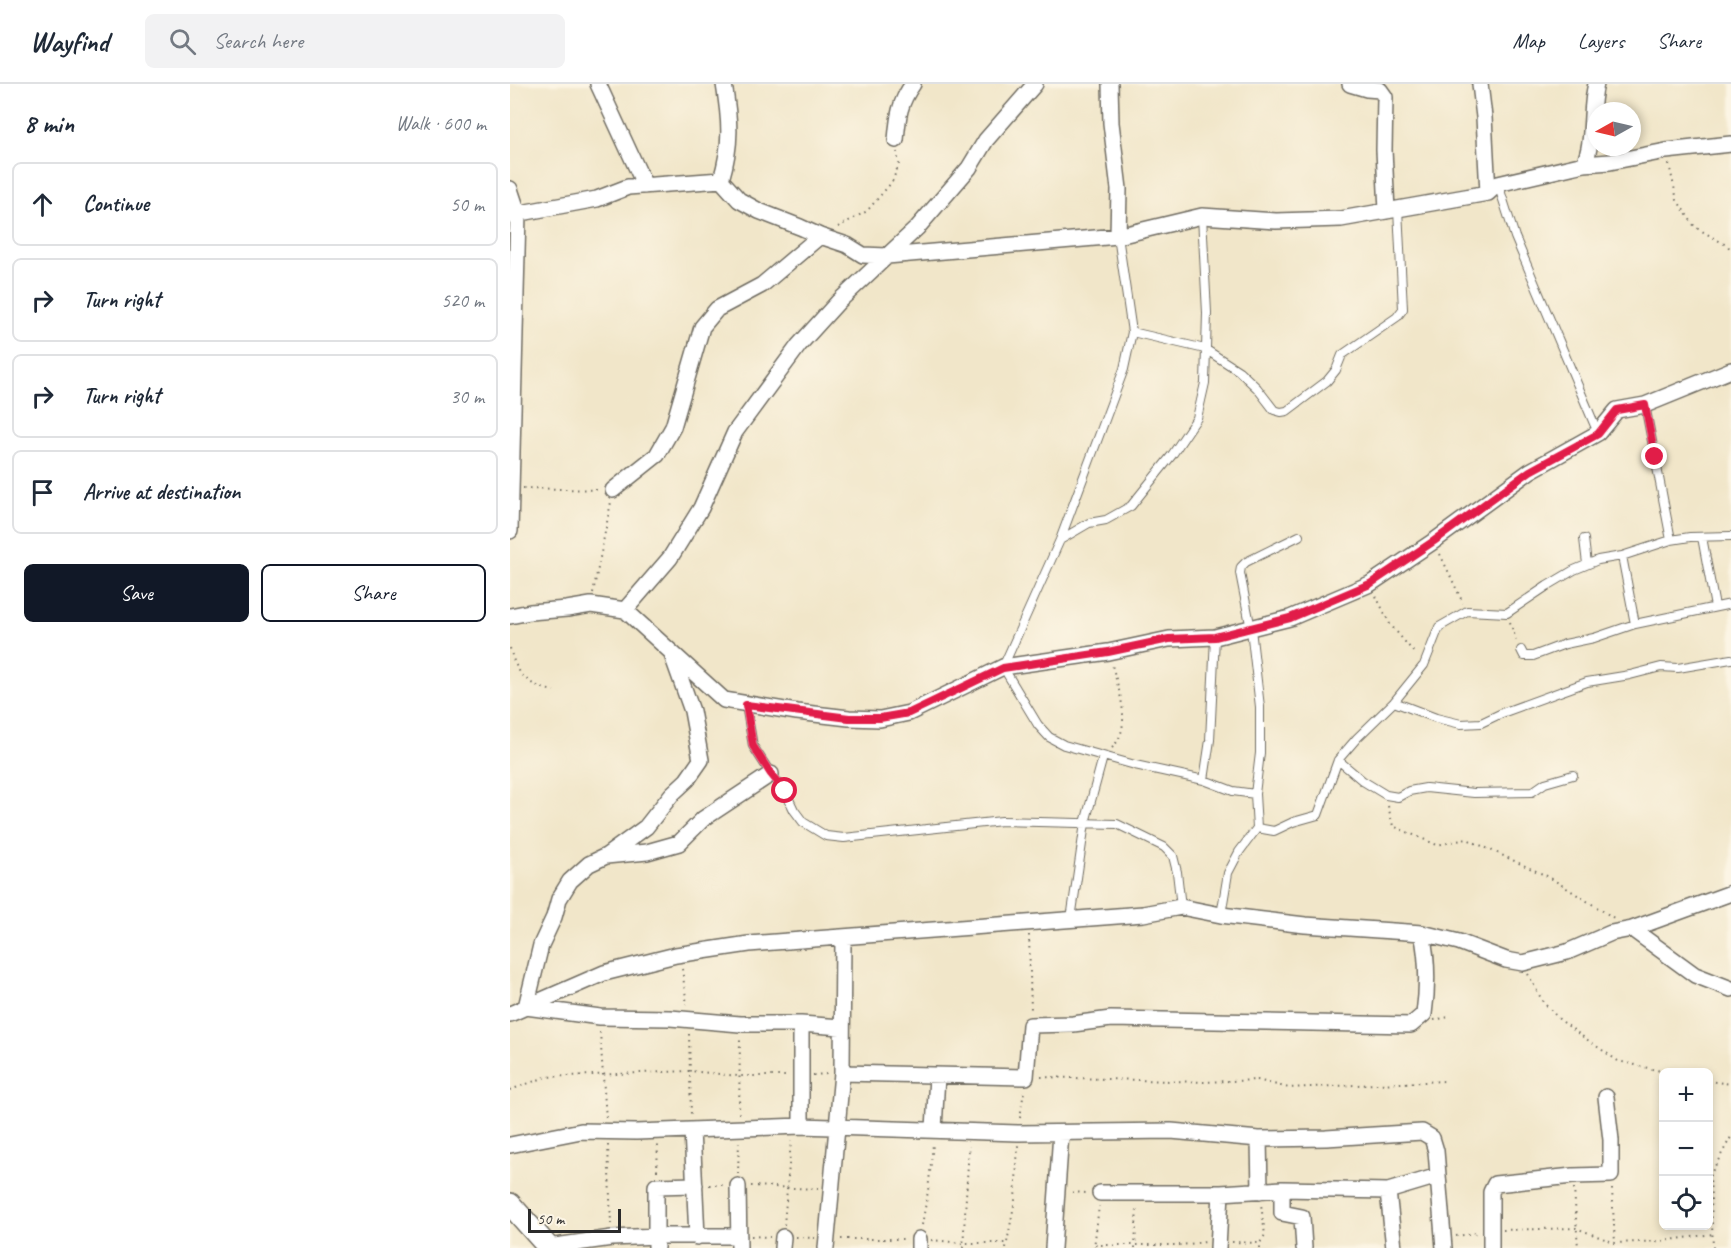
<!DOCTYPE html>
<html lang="en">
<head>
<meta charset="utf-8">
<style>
	body { margin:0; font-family:Caveat,sans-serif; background:#f2f2f3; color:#1f2937 }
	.controls { position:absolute; right:18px; bottom:18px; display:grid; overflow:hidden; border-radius:9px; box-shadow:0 3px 9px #0003 }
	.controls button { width:54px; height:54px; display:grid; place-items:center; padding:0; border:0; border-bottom:2px solid #e0e1e3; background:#fff; color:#1f2937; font:30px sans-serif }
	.compass { position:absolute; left:1077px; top:18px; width:54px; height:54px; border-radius:50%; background:#fff; box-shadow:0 3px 9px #0003; rotate:262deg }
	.scale { position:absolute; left:18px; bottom:15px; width:93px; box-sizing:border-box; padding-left:6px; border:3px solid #2b2b2b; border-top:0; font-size:16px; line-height:21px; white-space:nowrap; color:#2b2b2b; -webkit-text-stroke:4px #fcf5e5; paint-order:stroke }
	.stop { position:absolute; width:18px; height:18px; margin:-14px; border:4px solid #e11d48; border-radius:50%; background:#fff }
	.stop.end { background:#e11d48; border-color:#fff; box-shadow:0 2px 6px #0008 }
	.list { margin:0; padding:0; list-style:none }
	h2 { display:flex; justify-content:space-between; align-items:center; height:78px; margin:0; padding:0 24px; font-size:26px }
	h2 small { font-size:20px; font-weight:400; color:#747a83 }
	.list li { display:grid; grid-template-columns:39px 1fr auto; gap:18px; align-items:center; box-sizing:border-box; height:84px; margin:0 12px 12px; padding:0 12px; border:2px solid #e0e1e3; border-radius:9px }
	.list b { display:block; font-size:22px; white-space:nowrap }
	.list em { font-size:20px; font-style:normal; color:#747a83 }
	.actions { display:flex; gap:12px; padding:18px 24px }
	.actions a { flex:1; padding:14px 0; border:2px solid #111827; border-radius:9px; text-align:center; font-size:21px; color:#111827 }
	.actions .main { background:#111827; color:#fff }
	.icon { flex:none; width:33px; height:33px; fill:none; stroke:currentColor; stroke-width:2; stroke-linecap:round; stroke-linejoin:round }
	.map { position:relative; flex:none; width:1221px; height:1164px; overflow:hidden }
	header { display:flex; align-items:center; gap:36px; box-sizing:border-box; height:84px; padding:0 30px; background:#fff; border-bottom:2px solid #e0e1e3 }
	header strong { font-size:28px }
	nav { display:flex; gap:33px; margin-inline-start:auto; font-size:21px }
	.search { width:420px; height:54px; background:#f2f2f3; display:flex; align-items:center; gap:15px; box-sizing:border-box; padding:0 21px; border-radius:9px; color:#747a83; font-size:22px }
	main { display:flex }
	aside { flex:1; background:#fff }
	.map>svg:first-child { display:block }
</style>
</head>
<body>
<header>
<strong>Wayfind</strong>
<div class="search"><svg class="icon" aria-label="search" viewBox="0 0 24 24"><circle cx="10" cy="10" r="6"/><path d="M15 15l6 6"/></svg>Search here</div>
<nav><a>Map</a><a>Layers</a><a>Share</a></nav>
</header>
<main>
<aside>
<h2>8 min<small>Walk · 600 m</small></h2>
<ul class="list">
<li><svg class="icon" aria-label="ahead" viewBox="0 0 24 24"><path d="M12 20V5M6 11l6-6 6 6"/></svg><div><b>Continue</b></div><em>50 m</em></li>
<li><svg class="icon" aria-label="right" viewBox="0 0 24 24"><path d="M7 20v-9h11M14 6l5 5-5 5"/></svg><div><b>Turn right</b></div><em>520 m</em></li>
<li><svg class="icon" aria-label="right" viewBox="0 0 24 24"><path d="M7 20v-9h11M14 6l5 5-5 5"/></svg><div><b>Turn right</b></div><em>30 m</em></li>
<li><svg class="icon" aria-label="arrive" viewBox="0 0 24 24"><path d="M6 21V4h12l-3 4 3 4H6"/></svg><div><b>Arrive at destination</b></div></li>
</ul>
<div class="actions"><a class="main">Save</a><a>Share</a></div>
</aside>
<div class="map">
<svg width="1221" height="1164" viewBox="0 0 1221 1164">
	<rect width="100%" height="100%" fill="#fcf5e5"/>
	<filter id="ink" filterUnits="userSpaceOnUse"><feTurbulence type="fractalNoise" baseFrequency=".0167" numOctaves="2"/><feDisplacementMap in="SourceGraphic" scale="12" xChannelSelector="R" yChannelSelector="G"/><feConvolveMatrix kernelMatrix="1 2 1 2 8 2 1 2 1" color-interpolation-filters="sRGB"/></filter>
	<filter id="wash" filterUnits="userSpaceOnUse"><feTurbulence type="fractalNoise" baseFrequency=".008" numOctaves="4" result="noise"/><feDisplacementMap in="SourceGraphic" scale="24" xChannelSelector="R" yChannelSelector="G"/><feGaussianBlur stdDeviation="1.35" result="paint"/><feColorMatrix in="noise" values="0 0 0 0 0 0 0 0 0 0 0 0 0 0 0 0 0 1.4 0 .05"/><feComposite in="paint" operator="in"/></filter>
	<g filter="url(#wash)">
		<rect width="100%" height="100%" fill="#f1e6c9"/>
	</g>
	<g filter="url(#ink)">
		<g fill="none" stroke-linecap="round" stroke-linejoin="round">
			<g stroke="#706c62" stroke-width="10">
				<path id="service" d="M 988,100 L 1005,153 L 1088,349
					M 608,152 L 622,248 L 614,285 L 550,456 L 493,583 L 528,641 L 539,653 L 554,661 L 625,681 L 694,696 L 723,707 L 745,710
					M 622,248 L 695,265 L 729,287 L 747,304 L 764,326 L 771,328 L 777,327 L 817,297 L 826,286 L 832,271 L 887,233 L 893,225 L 888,125
					M 1135,321 L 1161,456
					M 1192,453 L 1205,523
					M 1074,455 L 1077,480
					M 550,456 L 579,439 L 596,436 L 621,422 L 662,371 L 687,334 L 695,299 L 697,229 L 692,132
					M 1112,472 L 1125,540
					M 1011,566 L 1014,572 L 1023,572 L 1055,560 L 1084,554 L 1125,540 L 1221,520
					M 884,618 L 926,634 L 951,640 L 971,639 L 992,629 L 1077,598 L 1120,591 L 1151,583 L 1168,584 L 1221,575
					M 236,621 L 243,662 L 261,690 L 275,707 L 284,726 L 293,738 L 316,752 L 334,754 L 492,737 L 607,740 L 654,763 L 663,772 L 667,788 L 671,823
					M 828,676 L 853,697 L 876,711 L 888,713 L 899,707 L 916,704 L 964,709 L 1022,708 L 1035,699 L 1063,691
					M 694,696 L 700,656 L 705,553
					M 747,744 L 764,747 L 783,738 L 808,731 L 828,676 L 847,654 L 884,618 L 914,581 L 929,543 L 957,527 L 997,529 L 1037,502 L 1064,486 L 1088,476 L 1112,472 L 1161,456 L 1180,453 L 1221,452
					M 711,831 L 718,789 L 729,768 L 747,744 L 745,710 L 750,669 L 750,623 L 741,545 L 730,489 L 731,483 L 736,478 L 789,452
					M 561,835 L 575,739 L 593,673"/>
			</g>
			<g stroke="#706c62" stroke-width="18">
				<path id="minor" d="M 88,0 L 135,102
					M 600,0 L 601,39 L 609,105 L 608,152
					M 840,0 L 857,5 L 870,6 L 875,13 L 874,66 L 877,127
					M 970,0 L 974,33 L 978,109
					M 386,56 C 388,33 389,19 403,0
					M 1074,80 C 1085,56 1079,26 1086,0
					M 211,96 C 222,59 220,37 214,0
					M 0,105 L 8,129 L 0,447
					M 0,131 L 87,115 L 118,103 L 211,96 L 229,116 L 249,127 L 290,143 L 310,152 L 337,161 L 353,171 L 377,172 L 608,152 L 692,132 L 766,137 L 831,135 L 978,109 L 988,100 L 1074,80 L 1100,78 L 1156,67 L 1221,60
					M 103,406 L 147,371 L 163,343 L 192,243 L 207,225 L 252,201 L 310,152
					M 115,526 L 160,474 L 191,424 L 225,348 L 289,261 L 328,218 L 407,144 L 459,84 L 476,56 L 525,0
					M 0,532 L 20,528 L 57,525 L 81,521 L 115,526 L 214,616 L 287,628 L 339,634 L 370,635 L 399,629 L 493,583 L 598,568 L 659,555 L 705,553 L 780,534 L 860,500 L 924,457 L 1020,387 L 1088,349 L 1107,326 L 1135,321 L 1221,286
					M 261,690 L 193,735 L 169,759 L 137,768 L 96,772 L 79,780 L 60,797 L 49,815 L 44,833 L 31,861 L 16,923 L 90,933 L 160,934 L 230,940 L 291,940 L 331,943
					M 96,772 L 136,743 L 162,710 L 177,696 L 191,676 L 182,627 L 162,571
					M 1122,845 L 1221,809
					M 0,930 L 94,889 L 166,871 L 239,860 L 633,830 L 671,823 L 711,831 L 795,841 L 912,849 L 949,858 L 996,876 L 1013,879 L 1057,868 L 1101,849 L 1122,845 L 1185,891 L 1221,905
					M 332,989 L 516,993 L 520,941 L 563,940 L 601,935 L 901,941 L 914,930 C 918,902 918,877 912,849
					M 291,1042 L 291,940
					M 424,1045 L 427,992
					M 182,1046 L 187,1153
					M 749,1055 L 750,1107
					M 0,1061 L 71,1047 L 126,1048 L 291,1042 L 508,1049 L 661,1047 L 749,1055 L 816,1054 L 912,1048 L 922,1054 L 926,1067 L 934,1164
					M 228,1102 L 229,1164
					M 772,1105 L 772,1129 L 792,1133 L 794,1164
					M 878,1107 L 884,1164
					M 590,1109 L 711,1109 L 772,1105 L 878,1107 L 928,1092
					M 38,1163 L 102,1154 L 147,1152 L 229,1152
					M 146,1164 L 146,1102 L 185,1101
					M 272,1164 L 273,1153
					M 316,1164 L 332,989 L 333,853
					M 409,1164 L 409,1155
					M 543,1164 L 551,1049
					M 708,1164 L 711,1109
					M 981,1164 L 981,1108 L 985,1100 L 1063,1092 L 1101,1091 L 1101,1056 L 1096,1013"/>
			</g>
			<g stroke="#706c62" stroke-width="24">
				<path id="secondary" d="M 0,1120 L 39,1164"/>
			</g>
			<path stroke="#706c62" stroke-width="2" stroke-dasharray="1.5 4.5" stroke-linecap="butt" d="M 1159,80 L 1167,116 L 1185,143 L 1218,162 L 1221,167
				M 328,143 L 357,127 L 382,98 L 389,80 L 387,68
				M 13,404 L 91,406
				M 930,470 L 953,519
				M 83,509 L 101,418
				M 866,512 L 880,540 L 906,571
				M 1000,538 L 1007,558
				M 0,564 C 6,590 18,602 44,607
				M 602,664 C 623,643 609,607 602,581
				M 878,722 L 883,742 L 927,761 L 957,755 L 1039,793 L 1104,834
				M 519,851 L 521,927
				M 172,885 L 177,921
				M 1018,890 L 1033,918 L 1049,935 L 1069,950 L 1108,977 L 1155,988
				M 924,936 L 939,933
				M 90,948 L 96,1035
				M 179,950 L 181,1032
				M 303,991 L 318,990
				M 531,993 L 694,998 L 747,996 L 779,1004 L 935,997
				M 1198,997 L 1221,1000
				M 0,1006 L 36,993 L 180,987 L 228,992 L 276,992
				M 229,1030 L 230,954
				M 510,1034 L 514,1007
				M 98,1061 L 101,1140
				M 147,1087 L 148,1060
				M 228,1090 L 229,1056
				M 199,1101 L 215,1101
				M 241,1102 L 308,1105
				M 1064,1104 L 1068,1164
				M 1102,1105 L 1105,1159
				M 562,1108 L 577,1109
				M 274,1141 L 281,1057
				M 412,1141 L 418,1107 L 423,1060
				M 993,1146 L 1066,1144 L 1105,1159 L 1152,1157 L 1203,1150
				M 241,1152 L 260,1153
				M 946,1152 L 967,1149
				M 286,1153 L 305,1154
				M 331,1155 L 395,1155
				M 421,1156 L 453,1159 L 496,1159
				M 722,1158 L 750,1159
				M 585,1161 L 670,1161 L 696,1158
				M 453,1164 L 459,1062
				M 496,1164 L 505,1116 L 508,1061
				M 584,1164 L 589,1122
				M 625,1164 L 627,1122
				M 750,1164 L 750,1159 L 755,1151 L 751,1120
				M 1203,1164 L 1200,1091 L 1221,1053"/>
			<use href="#service" stroke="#fff" stroke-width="8"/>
			<use href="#minor" stroke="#fff" stroke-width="15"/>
			<use href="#secondary" stroke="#fff" stroke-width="21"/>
		</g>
	</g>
	<g fill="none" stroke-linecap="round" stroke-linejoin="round" filter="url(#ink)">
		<path stroke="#e11d48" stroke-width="8" d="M 275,707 L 261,690 L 243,662 L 236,621 L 339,634 L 370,634 L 399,629 L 493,584 L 598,568 L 659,555 L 705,553 L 780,534 L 860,500 L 924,457 L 1020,387 L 1088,350 L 1107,326 L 1135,321 L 1145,373"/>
	</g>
</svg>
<div class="controls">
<button>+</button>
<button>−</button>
<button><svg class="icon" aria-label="locate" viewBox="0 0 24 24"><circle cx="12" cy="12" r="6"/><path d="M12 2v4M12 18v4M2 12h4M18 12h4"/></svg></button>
</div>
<svg class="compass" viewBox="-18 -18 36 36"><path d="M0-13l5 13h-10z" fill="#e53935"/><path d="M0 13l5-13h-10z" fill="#747a83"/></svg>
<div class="scale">50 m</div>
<div class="stop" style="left:275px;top:707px"></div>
<div class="stop end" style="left:1145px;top:373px"></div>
</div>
</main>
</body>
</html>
